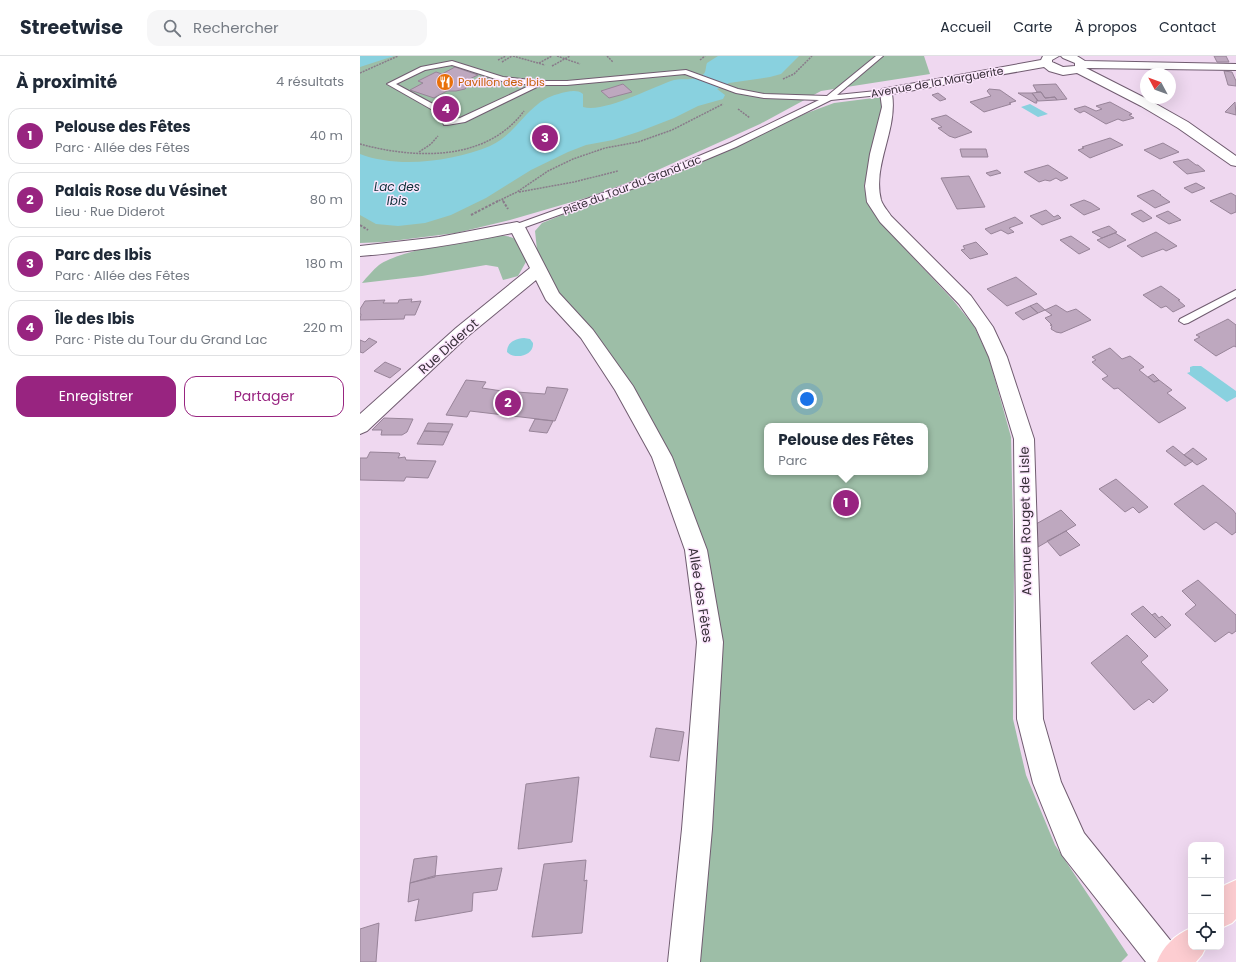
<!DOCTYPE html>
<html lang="fr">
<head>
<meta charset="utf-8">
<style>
	body { margin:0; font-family:Poppins,sans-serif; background:#f6f6f7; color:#1f2937 }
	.controls { position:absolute; right:12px; bottom:12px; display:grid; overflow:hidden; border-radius:8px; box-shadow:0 4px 16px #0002 }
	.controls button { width:36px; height:36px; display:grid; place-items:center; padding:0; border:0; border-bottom:1px solid #e0e1e3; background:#fff; color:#1f2937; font:20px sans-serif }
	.compass { position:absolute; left:780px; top:12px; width:36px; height:36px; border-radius:50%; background:#fff; box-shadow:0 4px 16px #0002; rotate:311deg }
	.you { position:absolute; left:447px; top:343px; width:14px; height:14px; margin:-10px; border:3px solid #fff; border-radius:50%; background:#1a73e8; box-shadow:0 0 0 6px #1a73e833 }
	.badge { display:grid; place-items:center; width:26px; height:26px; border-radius:50%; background:#982480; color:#fff; font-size:13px; font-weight:700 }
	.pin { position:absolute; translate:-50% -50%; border:2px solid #fff; box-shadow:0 1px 4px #0006 }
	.popup { position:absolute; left:404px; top:367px; width:164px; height:52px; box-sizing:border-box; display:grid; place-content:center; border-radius:8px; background:#fff; filter:drop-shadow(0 1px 3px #0005); font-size:13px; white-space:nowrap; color:#747a83 }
	.popup b { font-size:15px; color:#1f2937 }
	.popup::after { content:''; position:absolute; left:50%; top:100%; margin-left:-8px; border:8px solid transparent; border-top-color:#fff }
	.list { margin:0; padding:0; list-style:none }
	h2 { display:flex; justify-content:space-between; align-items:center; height:52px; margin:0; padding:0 16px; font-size:17px }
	h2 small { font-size:13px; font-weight:400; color:#747a83 }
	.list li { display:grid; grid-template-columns:26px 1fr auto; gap:12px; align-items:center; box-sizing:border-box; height:56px; margin:0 8px 8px; padding:0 8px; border:1px solid #e0e1e3; border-radius:12px }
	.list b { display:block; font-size:15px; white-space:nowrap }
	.list p { margin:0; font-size:13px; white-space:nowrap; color:#747a83 }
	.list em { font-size:13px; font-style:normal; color:#747a83 }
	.actions { display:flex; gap:8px; padding:12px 16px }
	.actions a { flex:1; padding:9px 0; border:1px solid #982480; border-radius:12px; text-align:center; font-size:14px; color:#982480 }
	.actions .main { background:#982480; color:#fff }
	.icon { flex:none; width:22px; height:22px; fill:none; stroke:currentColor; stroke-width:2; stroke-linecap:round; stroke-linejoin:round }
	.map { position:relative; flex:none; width:876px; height:906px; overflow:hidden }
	header { display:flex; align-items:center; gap:24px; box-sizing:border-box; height:56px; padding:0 20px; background:#fff; border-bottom:1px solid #e0e1e3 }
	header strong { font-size:19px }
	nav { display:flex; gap:22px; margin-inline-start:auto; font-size:14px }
	.search { width:280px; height:36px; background:#f6f6f7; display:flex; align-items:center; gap:10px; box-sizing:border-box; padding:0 14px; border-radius:12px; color:#747a83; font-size:15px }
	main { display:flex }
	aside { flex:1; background:#fff }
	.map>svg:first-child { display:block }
</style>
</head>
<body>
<header>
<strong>Streetwise</strong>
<div class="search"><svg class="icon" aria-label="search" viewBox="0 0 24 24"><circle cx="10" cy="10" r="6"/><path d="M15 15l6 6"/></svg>Rechercher</div>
<nav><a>Accueil</a><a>Carte</a><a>À propos</a><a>Contact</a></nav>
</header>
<main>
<aside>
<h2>À proximité<small>4 résultats</small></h2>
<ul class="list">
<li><span class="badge">1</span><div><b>Pelouse des Fêtes</b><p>Parc · Allée des Fêtes</p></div><em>40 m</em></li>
<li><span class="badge">2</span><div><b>Palais Rose du Vésinet</b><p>Lieu · Rue Diderot</p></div><em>80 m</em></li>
<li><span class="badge">3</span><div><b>Parc des Ibis</b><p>Parc · Allée des Fêtes</p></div><em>180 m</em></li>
<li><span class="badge">4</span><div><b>Île des Ibis</b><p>Parc · Piste du Tour du Grand Lac</p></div><em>220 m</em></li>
</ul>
<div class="actions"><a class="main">Enregistrer</a><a>Partager</a></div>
</aside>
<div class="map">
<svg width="876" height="906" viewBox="0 0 876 906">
	<rect width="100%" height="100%" fill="#efd8f0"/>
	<path fill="#9dbea7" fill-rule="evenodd" d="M 0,0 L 564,0 L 570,18 L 461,35 L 400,68 L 280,122 L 229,141 L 150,164 L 96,177 L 24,186 L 0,187 Z
		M 521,41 L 522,56 L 504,130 L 508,148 L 520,166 L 593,244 L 614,270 L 629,302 L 651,381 L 654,509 L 653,663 L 666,719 L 695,789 L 768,899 L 761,906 L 324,906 L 350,586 L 302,401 L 179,213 L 175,175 L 182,167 L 299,120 L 447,57 L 474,47 ZM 407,370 L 565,370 L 565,416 L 407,416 Z
		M 140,179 C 161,182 160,185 167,204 L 158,220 L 143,224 L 138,211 L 126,209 L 62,220 L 2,227 C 7,221 13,214 19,209 C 40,194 113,182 140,179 Z"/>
	<path fill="#89d1df" d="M 0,0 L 34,0 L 0,11 Z
		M 358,0 L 439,0 L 421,18 L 410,21 L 369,27 L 357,33 L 365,39 L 363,43 L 338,50 L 314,62 L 278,76 L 253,84 L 226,89 L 208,96 L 171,114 L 126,142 L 91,159 L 65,167 L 38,170 L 16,168 L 0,159 L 0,98 C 39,113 93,105 130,90 C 151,81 161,61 178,48 C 185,42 196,38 206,36 C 212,35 218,34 223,38 L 223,51 C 245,57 292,31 314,24 C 324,22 332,25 341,20 C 347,17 345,12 347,7 Z
		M 670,48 L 688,58 L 678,61 L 661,51 Z
		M 164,282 L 170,283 L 173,287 C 174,300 155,304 147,296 C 147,286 155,283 164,282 Z
		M 833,310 L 841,310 L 876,335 L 876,341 L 867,346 L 827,317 L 830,316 L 830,311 Z"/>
	<path fill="#bea8bf" stroke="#988499" d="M 854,0 L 866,0 L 869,6 L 857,6 Z
		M 95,11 L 118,19 L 105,25 L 109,28 L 105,33 L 96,35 L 87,35 L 74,42 L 50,34 L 63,27 L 58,25 L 76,16 L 82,18 Z
		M 864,15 L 872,16 L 876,25 L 876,30 L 868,29 Z
		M 263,28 L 272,36 L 249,42 L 241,35 Z
		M 696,28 L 707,43 L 697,44 L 695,41 L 685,42 L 681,36 L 677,36 L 673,29 Z
		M 629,33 L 640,34 L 656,45 L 649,47 L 651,48 L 624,56 L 610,46 L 631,40 L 627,35 Z
		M 681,36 L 685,42 L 695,41 L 697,44 L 678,45 L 672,37 Z
		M 578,37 L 586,43 L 580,45 L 572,39 Z
		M 658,37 L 672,37 L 678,45 L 676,45 L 677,47 L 675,47 Z
		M 750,46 L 772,58 L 769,59 L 774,62 L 763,65 L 758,63 L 746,68 L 724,55 L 720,57 L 714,53 L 725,50 L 736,55 L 742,53 L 736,50 Z
		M 875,46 L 876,59 L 865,56 Z
		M 586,59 L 612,76 L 595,82 L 589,80 L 578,72 L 582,71 L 571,63 Z
		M 750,82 L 763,89 L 730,102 L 718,94 L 724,92 L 722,91 Z
		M 803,87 L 819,96 L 800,103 L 784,94 Z
		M 600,93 L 626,93 L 628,101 L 602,101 Z
		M 828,103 L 836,109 L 838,109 L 845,115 L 827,118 L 813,106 Z
		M 688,109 L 708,122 L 701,125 L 696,122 L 690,125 L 685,124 L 679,126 L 664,116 Z
		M 637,114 L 641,117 L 630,120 L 626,117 Z
		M 609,120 L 625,151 L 597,153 L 581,122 Z
		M 836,127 L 845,132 L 832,137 L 824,132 Z
		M 793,134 L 801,139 L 800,139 L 810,146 L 795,152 L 777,140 Z
		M 871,137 L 876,140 L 876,156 L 871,158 L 850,145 Z
		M 724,144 L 731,147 L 740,153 L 724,159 L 710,149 Z
		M 686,154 L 694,161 L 698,159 L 701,162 L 682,169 L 670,160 Z
		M 781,154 L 792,162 L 783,166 L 771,158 Z
		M 808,155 L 821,164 L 809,168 L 796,160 Z
		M 655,161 L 663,167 L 649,172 L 654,176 L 648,178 L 641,174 L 631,178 L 625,173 Z
		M 749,170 L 757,176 L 742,182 L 732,176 Z
		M 796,176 L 817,190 L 806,195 L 803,193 L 782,201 L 767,190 Z
		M 755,177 L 766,184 L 749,192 L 737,184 Z
		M 711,180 L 730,193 L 719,198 L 700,184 Z
		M 616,186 L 628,198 L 610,203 L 601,194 L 605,193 L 603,190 Z
		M 656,221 L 677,238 L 647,250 L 627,233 Z
		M 801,230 L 820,244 L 818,244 L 825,250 L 813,256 L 806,250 L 801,252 L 783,239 Z
		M 52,243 L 51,246 L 61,245 L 55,259 L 45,259 L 44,263 L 0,264 L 1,258 L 0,258 L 0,253 L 5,245 L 25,244 L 23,247 L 38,247 L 39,244 Z
		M 677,247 L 685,254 L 678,257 L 670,250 Z
		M 696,249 L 707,256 L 716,253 L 731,264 L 701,277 L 696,276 L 691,273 L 692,270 L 690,269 L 692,269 L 685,262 L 692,259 L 685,254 Z
		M 670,250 L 678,257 L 663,264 L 655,257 Z
		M 868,263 L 876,269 L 876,291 L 874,290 L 856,300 L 834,284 L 840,281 L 836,279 Z
		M 9,282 L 17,286 L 3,297 L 0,296 L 0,284 L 5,286 Z
		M 750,292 L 762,303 L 770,300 L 784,311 L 779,314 L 794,326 L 799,324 L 812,334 L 807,337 L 826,352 L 799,367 L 758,332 L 754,333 L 742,323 L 748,320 L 732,306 L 736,304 L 732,301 Z
		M 25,306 L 41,313 L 30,322 L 14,315 Z
		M 793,318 L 799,324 L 794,326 L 788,321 Z
		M 106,324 L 126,326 L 122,332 L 142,335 L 185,338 L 187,331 L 208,333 L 195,365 L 110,355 L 107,361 L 86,359 Z
		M 24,362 L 53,363 L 47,376 L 42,379 L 21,379 L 22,374 L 12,374 Z
		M 175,363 L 193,365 L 187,377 L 169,375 Z
		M 68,367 L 93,368 L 89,376 L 64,375 Z
		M 64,375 L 89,376 L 83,389 L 57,388 Z
		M 813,390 L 824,399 L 833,405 L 825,410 L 806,395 Z
		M 833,392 L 847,403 L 837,409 L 824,399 Z
		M 10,396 L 39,397 L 40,398 L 38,402 L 45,401 L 46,404 L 76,405 L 68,422 L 46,421 L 44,425 L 0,424 L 0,402 L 7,402 Z
		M 756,423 L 788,451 L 779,457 L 773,451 L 765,456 L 739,433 Z
		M 843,429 L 873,454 L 876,458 L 876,476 L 872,479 L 856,466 L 844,474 L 814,448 Z
		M 701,454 L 716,469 L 678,491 L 676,468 Z
		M 706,475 L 720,489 L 700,500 L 687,485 Z
		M 838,524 L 876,559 L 876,575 L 872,578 L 869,576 L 855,586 L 825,558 L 836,549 L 822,535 Z
		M 783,550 L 806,573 L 795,582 L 771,558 Z
		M 795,557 L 799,562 L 802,560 L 811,569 L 806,573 L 792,559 Z
		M 767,579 L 788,600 L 781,606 L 808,634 L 793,647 L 789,643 L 774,654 L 731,607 Z
		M 296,672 L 324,676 L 319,705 L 290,701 Z
		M 219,721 L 212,786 L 158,793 L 166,728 Z
		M 77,800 L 75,821 L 50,827 L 54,803 Z
		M 226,804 L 224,825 L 227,824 L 222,877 L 172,881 L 184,808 Z
		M 142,812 L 137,834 L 113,837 L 112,855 L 55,865 L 59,843 L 48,846 L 50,827 L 74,820 Z
		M 19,867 L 16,906 L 0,906 L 0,873 Z"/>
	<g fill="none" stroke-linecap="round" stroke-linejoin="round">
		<g stroke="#705c70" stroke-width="2">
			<path id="service" d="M 516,0 L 523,0 L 477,39 L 526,34 L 529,34 L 529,38 L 471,44 L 376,91 L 302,122 L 157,174 L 154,173 L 152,171 L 154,169 L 296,118 L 370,87 L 459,44 L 404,42 L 376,37 L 325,18 L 207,29 L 181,29 L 105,66 L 87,69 L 84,69 L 78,57 L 27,28 L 61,11 L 92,5 L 143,21 L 180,25 L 207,25 L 326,14 L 378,33 L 404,38 L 467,40 ZM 92,9 L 142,25 L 171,29 L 100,62 L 89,64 L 84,54 L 36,28 L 65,14 Z
				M 876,234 L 876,241 L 828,267 L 824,268 L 819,265 L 820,263 Z"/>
		</g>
		<g stroke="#705c70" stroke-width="2">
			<path id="minor" d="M 683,0 L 699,0 L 692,4 L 692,6 L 703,11 L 715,10 L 715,7 L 703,2 L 701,0 L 717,0 L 725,5 L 876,8 L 876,14 L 726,12 L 789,44 L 828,66 L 876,100 L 876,110 L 871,109 L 818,72 L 781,50 L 717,17 L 703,19 L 689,15 L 684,11 L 532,38 C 538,74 512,109 521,144 C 523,150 528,155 531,160 L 611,240 L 633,271 L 647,301 L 674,383 L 683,663 L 701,726 L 724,777 L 818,894 L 822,906 L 786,906 L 702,799 L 673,727 L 657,663 L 654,383 L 629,301 L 616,272 L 599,248 L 520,166 L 507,146 L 505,130 L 510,98 L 522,51 L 520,36 L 522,33 L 681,4 Z
				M 157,166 L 162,168 L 165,171 L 199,237 L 233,274 L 273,330 L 312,401 L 347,494 L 363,586 L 352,773 L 340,906 L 308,906 L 322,773 L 337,586 L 325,494 L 292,401 L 255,334 L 221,282 L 186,244 L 176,224 L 108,280 L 7,375 L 0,378 L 0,358 L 96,272 L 170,212 L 152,177 C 102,187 51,196 0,200 L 0,190 L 79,181 Z"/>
		</g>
		<g stroke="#fff" stroke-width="2">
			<path id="primary" d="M 876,824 L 876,863 L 872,867 L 861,872 L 861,833 L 865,829 Z
				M 831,872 L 831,891 L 846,891 L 842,899 L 836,906 L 797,906 C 803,890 815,879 831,872 Z"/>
		</g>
		<path stroke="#897b8a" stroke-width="1.5" stroke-dasharray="2 1" stroke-linecap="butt" d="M 153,0 L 185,9
			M 197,0 L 220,8
			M 247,0 L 253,6
			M 138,4 L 146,0
			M 340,4 L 345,0
			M 142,6 L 152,0
			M 179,7 L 192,0
			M 192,10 L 210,0
			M 0,17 L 38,0
			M 423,23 L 434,18 L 452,0
			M 378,53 L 390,62
			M 0,88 C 55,103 126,106 164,55
			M 59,96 L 71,88 L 78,80
			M 159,136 L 214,126 L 258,115
			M 142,143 L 144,146
			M 136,146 L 157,136 L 188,115 L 213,103 L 245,92 L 278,86 L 312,74 L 363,48"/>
		<path stroke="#897b8a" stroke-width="2" stroke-dasharray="2.5 1.5" stroke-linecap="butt" d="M 143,145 L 148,153
			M 111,159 L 138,145
			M 0,169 L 8,174"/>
		<use href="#service" fill="#fff" fill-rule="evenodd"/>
		<use href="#minor" fill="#fff" fill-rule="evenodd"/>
		<use href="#primary" fill="#fdcdd1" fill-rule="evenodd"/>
	</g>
	<defs>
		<g id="restaurant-disc" transform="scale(0.9)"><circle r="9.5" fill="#e8710a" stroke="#fce6fd"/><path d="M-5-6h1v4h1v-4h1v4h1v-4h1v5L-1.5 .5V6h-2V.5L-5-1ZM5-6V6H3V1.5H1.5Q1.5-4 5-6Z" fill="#fff"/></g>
	</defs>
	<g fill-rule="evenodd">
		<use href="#restaurant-disc" x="85" y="26"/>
	</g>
	<g text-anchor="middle" stroke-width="3" stroke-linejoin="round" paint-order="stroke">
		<g font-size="11" fill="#c56008" stroke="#fce6fd" text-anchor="start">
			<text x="98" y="30">Pavillon des Ibis</text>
		</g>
		<g font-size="11" fill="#362e37" stroke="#fce6fd">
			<text transform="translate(577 26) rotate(-10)" y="4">Avenue de la Marguerite</text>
			<text transform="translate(272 129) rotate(-21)" y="4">Piste du Tour du Grand Lac</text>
		</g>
		<g font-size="12" font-style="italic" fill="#0b2f36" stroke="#fce6fd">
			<text x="37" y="135">Lac des<tspan x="37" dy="14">Ibis</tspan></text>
		</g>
		<g font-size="13" fill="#362e37" stroke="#fce6fd">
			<text transform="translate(88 290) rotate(-42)" y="5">Rue Diderot</text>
			<text transform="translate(665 465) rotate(-91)" y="5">Avenue Rouget de Lisle</text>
			<text transform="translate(341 539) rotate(81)" y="5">Allée des Fêtes</text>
		</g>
	</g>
</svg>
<div class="controls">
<button>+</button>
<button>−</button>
<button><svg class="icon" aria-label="locate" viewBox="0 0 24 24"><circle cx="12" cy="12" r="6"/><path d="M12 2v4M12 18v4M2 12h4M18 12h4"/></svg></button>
</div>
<svg class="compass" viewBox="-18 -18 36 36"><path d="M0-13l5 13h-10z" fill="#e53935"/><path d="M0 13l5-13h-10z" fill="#747a83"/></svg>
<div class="you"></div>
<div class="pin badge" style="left:486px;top:447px">1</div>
<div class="popup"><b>Pelouse des Fêtes</b>Parc</div>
<div class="pin badge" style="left:148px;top:347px">2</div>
<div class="pin badge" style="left:185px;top:82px">3</div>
<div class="pin badge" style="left:86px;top:53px">4</div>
</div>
</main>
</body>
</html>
